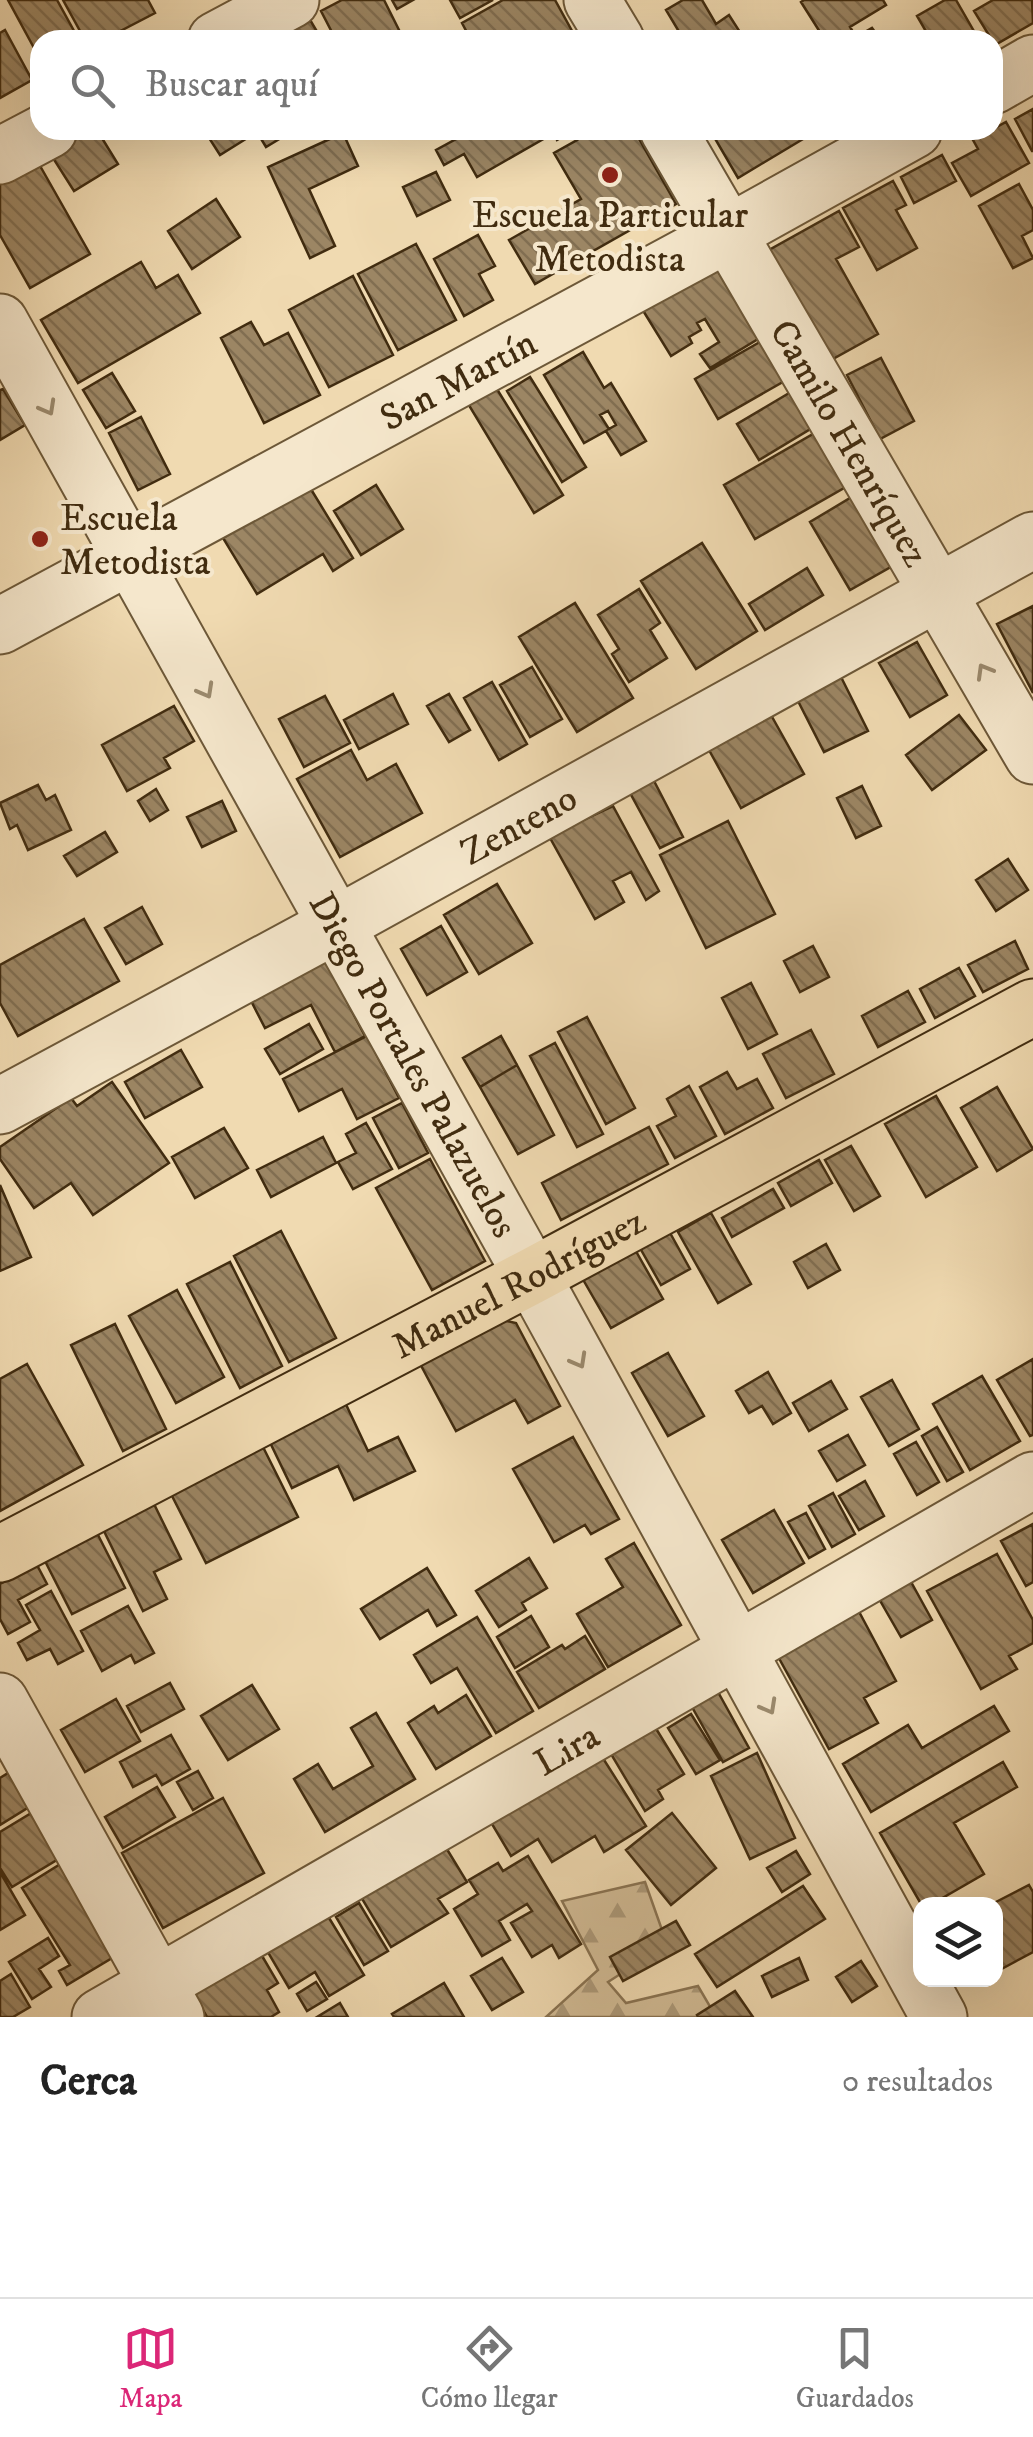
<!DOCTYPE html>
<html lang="es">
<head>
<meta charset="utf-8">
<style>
	body { margin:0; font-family:"IM FELL DW Pica",serif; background:#f2f2f2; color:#222 }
	.controls { position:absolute; right:30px; bottom:30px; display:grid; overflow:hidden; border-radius:20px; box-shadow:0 10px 40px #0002 }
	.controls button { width:90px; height:90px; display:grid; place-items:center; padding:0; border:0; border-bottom:2px solid #e0e0e0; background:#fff; color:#222; font:50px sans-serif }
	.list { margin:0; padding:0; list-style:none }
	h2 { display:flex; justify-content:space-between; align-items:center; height:130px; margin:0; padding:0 40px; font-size:42px }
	h2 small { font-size:32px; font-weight:400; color:#767676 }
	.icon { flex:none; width:55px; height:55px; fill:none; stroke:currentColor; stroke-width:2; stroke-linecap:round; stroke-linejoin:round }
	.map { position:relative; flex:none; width:1033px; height:2017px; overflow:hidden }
	.search { position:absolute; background:#fff; box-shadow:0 10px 40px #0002; left:30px; right:30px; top:30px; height:110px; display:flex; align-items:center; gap:25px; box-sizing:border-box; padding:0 35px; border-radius:30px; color:#767676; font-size:38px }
	.sheet { height:280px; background:#fff }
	nav { display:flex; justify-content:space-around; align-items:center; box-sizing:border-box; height:140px; border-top:2px solid #e0e0e0; background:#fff; font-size:28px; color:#767676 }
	nav a { display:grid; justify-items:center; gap:5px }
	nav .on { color:#db2777 }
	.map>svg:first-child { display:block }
</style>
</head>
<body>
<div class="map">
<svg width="1033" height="2017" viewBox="0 0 1033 2017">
	<defs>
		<pattern id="forest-firs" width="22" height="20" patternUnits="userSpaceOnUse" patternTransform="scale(2.5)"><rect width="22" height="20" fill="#d2bc96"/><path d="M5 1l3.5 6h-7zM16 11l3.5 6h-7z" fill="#ac9979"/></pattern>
		<pattern id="building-back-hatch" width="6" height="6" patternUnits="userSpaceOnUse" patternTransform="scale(2.5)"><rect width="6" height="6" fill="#9c8664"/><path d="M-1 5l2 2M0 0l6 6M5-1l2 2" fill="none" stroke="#816e51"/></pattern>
	</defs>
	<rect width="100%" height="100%" fill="#f0dab1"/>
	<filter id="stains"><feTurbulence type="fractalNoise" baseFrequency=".002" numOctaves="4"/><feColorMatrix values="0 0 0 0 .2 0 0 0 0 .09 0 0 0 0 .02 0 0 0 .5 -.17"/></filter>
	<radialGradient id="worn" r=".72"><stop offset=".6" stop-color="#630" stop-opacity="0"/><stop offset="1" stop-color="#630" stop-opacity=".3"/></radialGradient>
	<path fill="url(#forest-firs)" stroke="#8a7453" stroke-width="2.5" d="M 645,1882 L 667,1944 L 608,1982 L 626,2003 L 698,1986 L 715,2015 L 714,2017 L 546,2017 L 598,1970 L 562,1901 Z"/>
	<path fill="url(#building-back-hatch)" stroke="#412c10" stroke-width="2.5" fill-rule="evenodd" d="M 8,0 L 57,0 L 79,40 L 40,40 L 40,59 Z
		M 63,0 L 148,0 L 155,13 L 103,40 L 85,40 Z
		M 342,0 L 384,0 L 404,40 L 336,40 L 321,11 Z
		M 392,0 L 413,0 L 397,9 Z
		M 450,0 L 493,0 L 460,18 Z
		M 503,0 L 555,0 L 577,40 L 471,40 L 462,23 Z
		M 683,0 L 702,0 L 716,24 L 729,15 L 745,40 L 684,40 L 666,10 Z
		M 804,0 L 883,0 L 886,5 L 850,27 L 856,37 L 872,28 L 880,39 L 825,40 L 801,2 Z
		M 945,0 L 956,0 L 979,40 L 931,40 L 917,16 Z
		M 993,0 L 1032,0 L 1033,23 L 995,45 L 974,11 Z
		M 300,3 L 322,40 L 239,40 Z
		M 5,30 L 32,80 L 0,98 L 0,33 Z
		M 1033,109 L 1033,151 L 1032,151 L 1015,119 Z
		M 1006,122 L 1029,163 L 971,196 L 952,163 L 978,149 L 973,140 Z
		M 73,130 L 97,130 L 118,164 L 74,191 L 46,147 Z
		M 204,130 L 282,130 L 286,135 L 266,147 L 257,132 L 220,155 Z
		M 450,130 L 634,130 L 676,204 L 535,284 L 509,240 L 581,199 L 554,153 L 577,140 L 571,132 L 557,140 L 554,133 L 477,177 L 464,154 L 444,165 L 436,150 L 456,139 Z
		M 710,130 L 818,130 L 738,178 Z
		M 343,133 L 358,166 L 309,189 L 335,246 L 310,258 L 268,167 Z
		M 942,155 L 956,181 L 914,203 L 901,177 Z
		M 35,157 L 90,254 L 30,288 L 0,235 L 0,177 Z
		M 436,172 L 450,200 L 417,216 L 403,187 Z
		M 893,181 L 906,205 L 896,210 L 917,248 L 877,270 L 843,208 Z
		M 1019,184 L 1033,210 L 1033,230 L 1022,236 L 1033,258 L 1013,268 L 979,206 Z
		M 216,199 L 240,237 L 192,269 L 168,231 Z
		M 839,211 L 859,247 L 836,259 L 878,334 L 831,360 L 769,250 Z
		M 478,235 L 495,266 L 479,274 L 493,300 L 464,316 L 434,259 Z
		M 416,244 L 456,320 L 398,350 L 358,274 Z
		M 141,262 L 156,288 L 178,275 L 200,313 L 78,383 L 41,320 Z
		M 717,269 L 758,339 L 710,368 L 700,354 L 719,342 L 705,319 L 697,323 L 701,330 L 689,337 L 692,343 L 671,356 L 639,304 Z
		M 353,276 L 393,355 L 329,387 L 289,310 Z
		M 251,322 L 264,345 L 288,333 L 320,395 L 264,423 L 221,338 Z
		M 765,339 L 788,379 L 718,419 L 695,379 Z
		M 583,352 L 604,388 L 611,383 L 646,441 L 621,455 L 606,431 L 584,443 L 544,375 ZM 608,411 L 616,425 L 607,430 L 609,429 L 600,415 Z
		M 881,358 L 914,421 L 880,439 L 847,375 Z
		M 112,373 L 135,411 L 106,428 L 83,390 Z
		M 530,377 L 586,467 L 562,482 L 507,391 Z
		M 495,386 L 563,495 L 534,513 L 467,402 Z
		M 3,389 L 25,425 L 0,440 L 0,390 Z
		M 796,389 L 817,425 L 759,460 L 737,424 Z
		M 141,417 L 170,474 L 138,490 L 109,433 Z
		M 820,430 L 851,484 L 755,539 L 724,485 Z
		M 376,485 L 403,529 L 361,555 L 334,511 Z
		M 309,486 L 353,558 L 333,571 L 323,554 L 257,594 L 223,538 Z
		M 855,495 L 896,564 L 850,590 L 810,522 Z
		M 702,543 L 757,631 L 696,669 L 641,581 Z
		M 807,568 L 823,595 L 765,630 L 749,604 Z
		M 639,589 L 660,623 L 650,630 L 667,658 L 629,682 L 612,654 L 619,649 L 598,615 Z
		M 575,603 L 633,698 L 577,732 L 519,637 Z
		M 1033,606 L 1033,693 L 997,624 Z
		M 917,642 L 947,695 L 910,717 L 879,663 Z
		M 532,667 L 562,719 L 530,737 L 500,685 Z
		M 840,675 L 868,731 L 824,752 L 796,697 Z
		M 492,682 L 527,744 L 499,760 L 464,698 Z
		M 393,694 L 408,724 L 359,749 L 344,720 Z
		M 449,694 L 470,730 L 449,742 L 427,706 Z
		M 325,696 L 350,743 L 304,767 L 279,719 Z
		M 174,706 L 194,741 L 164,758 L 170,768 L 127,791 L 102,745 Z
		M 771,715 L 804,774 L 741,808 L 709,750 Z
		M 959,715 L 986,750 L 932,790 L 906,755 Z
		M 351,750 L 367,780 L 396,764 L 422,813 L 340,857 L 297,779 Z
		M 653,779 L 683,837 L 660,848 L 629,791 Z
		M 38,785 L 46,800 L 55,795 L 71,830 L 28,850 L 17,825 L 10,829 L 0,803 Z
		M 862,786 L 881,826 L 856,838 L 837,798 Z
		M 156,789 L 168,810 L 150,821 L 138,801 Z
		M 222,801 L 236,831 L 202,847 L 187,817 Z
		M 613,806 L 659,891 L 646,900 L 631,872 L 613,881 L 624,902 L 595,919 L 549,836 Z
		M 728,821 L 775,914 L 706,948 L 660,855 Z
		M 105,832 L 117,852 L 77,876 L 64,856 Z
		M 1008,859 L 1028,890 L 996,911 L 976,880 Z
		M 497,884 L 532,943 L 479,974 L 444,915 Z
		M 142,907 L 162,944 L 126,964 L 105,928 Z
		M 84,919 L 119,981 L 18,1036 L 0,1003 L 0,965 Z
		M 441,926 L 467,972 L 427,995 L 401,949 Z
		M 1015,941 L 1028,969 L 983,992 L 968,965 Z
		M 813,946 L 829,977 L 800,992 L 784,961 Z
		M 323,956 L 365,1036 L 335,1052 L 311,1005 L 265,1028 L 248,995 Z
		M 959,968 L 975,996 L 935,1018 L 920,989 Z
		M 751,983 L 777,1034 L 748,1049 L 722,998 Z
		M 908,991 L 925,1022 L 878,1047 L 862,1016 Z
		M 587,1017 L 635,1108 L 606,1124 L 558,1032 Z
		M 309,1024 L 323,1049 L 280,1074 L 265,1049 Z
		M 811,1030 L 834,1074 L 786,1098 L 763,1054 Z
		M 367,1036 L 399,1098 L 357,1119 L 342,1089 L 299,1111 L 283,1079 Z
		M 501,1036 L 517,1065 L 480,1087 L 463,1058 Z
		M 555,1043 L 603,1134 L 577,1147 L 530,1056 Z
		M 181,1050 L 202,1087 L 145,1118 L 125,1082 Z
		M 517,1065 L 554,1135 L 518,1154 L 480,1087 Z
		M 727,1072 L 737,1089 L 757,1079 L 773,1108 L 725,1134 L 700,1087 Z
		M 112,1082 L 169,1163 L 93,1215 L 71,1183 L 34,1208 L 0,1159 L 0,1147 L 71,1098 L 77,1106 Z
		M 689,1086 L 716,1136 L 675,1158 L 657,1126 L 676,1116 L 667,1099 Z
		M 997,1087 L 1033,1149 L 997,1171 L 961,1108 Z
		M 936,1096 L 977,1167 L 926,1197 L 885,1124 Z
		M 402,1103 L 428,1153 L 399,1168 L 373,1118 Z
		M 366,1123 L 392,1169 L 353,1189 L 338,1162 L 356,1153 L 346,1134 Z
		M 649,1127 L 668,1164 L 561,1220 L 542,1183 Z
		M 224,1128 L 248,1168 L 195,1198 L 172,1157 Z
		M 323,1137 L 336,1163 L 271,1197 L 257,1170 Z
		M 851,1146 L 880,1196 L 854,1211 L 825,1160 Z
		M 430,1159 L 485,1261 L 432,1290 L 376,1188 Z
		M 819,1160 L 832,1183 L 791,1206 L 778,1183 Z
		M 0,1185 L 31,1257 L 0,1271 Z
		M 773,1189 L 784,1208 L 732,1237 L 722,1218 Z
		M 711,1213 L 751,1284 L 718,1303 L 678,1232 Z
		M 281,1231 L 336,1338 L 289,1362 L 234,1256 Z
		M 669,1231 L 690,1269 L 661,1285 L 640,1248 Z
		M 826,1244 L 840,1270 L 808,1288 L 794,1262 Z
		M 633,1246 L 663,1299 L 611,1328 L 581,1276 Z
		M 230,1262 L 282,1366 L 240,1388 L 187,1284 Z
		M 177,1290 L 224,1377 L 176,1403 L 129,1316 Z
		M 494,1318 L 516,1323 L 560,1406 L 528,1423 L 515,1400 L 456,1431 L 417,1358 Z
		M 115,1324 L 166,1429 L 123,1451 L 71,1345 Z
		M 668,1353 L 704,1416 L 668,1436 L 632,1373 Z
		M 1033,1359 L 1033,1435 L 1030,1436 L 997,1380 Z
		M 27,1364 L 83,1465 L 0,1511 L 0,1379 Z
		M 768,1372 L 791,1413 L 773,1424 L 762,1406 L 749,1413 L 736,1391 Z
		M 982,1376 L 1020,1441 L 970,1470 L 933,1404 Z
		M 892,1380 L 919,1429 L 889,1446 L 861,1397 Z
		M 831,1381 L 847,1409 L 809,1431 L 793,1403 Z
		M 342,1396 L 368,1451 L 398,1437 L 415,1471 L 354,1500 L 338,1466 L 292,1488 L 265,1432 Z
		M 937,1427 L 963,1472 L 947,1481 L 922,1436 Z
		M 848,1435 L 865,1465 L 837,1481 L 819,1451 Z
		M 573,1437 L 619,1519 L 591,1534 L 585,1525 L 554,1542 L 513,1469 Z
		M 259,1439 L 298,1517 L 206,1563 L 166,1484 Z
		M 916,1442 L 939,1482 L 917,1495 L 894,1454 Z
		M 865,1481 L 884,1516 L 859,1530 L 839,1496 Z
		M 833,1493 L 855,1534 L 832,1547 L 809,1506 Z
		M 154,1504 L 181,1559 L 154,1572 L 167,1599 L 143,1611 L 103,1529 Z
		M 774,1510 L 804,1563 L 753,1593 L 722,1540 Z
		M 806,1513 L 825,1549 L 809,1558 L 788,1522 Z
		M 1033,1524 L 1033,1582 L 1026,1586 L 1001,1541 Z
		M 97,1533 L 125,1588 L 72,1614 L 44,1559 Z
		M 634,1543 L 681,1625 L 608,1667 L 577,1614 L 623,1587 L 606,1559 Z
		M 997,1554 L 1033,1620 L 1033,1643 L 1009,1656 L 1017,1669 L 981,1689 L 927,1591 Z
		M 529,1558 L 547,1588 L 522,1603 L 526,1610 L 499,1627 L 476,1591 Z
		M 37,1565 L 47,1584 L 18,1600 L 30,1622 L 8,1634 L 0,1619 L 0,1584 Z
		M 427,1568 L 456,1615 L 437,1626 L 428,1610 L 380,1639 L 361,1609 Z
		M 910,1580 L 932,1620 L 901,1637 L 878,1597 Z
		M 51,1591 L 83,1651 L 58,1664 L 50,1649 L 27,1660 L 18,1643 L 40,1630 L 26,1605 Z
		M 128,1606 L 154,1653 L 135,1663 L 131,1655 L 102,1671 L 81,1631 Z
		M 856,1606 L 896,1681 L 864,1698 L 878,1723 L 829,1749 L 775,1651 Z
		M 531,1616 L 549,1647 L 515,1668 L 497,1637 Z
		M 477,1617 L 533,1711 L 496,1733 L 457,1668 L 431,1683 L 414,1655 Z
		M 585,1636 L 605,1669 L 539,1708 L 517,1672 L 562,1645 L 565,1649 Z
		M 170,1683 L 184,1709 L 141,1732 L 127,1706 Z
		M 252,1685 L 279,1729 L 228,1760 L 201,1716 Z
		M 718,1692 L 749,1748 L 723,1762 L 692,1707 Z
		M 466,1695 L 491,1736 L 436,1769 L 408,1723 L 434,1706 L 438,1713 Z
		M 116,1699 L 140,1741 L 85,1772 L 61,1730 Z
		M 994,1706 L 1009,1731 L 871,1812 L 843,1764 L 908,1725 L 922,1748 Z
		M 376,1713 L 415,1779 L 325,1832 L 294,1779 L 318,1764 L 333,1789 L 373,1766 L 351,1728 Z
		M 691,1714 L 720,1760 L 696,1774 L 668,1728 Z
		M 655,1727 L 684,1774 L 658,1790 L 663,1799 L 645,1811 L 611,1754 Z
		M 171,1735 L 190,1769 L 162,1785 L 156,1775 L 133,1787 L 120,1762 Z
		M 599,1752 L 646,1826 L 604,1852 L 595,1836 L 552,1862 L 538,1839 L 511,1856 L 489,1819 Z
		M 757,1753 L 795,1838 L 750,1859 L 711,1776 Z
		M 1003,1762 L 1017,1787 L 954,1823 L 984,1874 L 932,1904 L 921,1904 L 880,1833 Z
		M 198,1771 L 213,1798 L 193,1810 L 177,1782 Z
		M 8,1773 L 29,1807 L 0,1825 L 0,1778 Z
		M 157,1787 L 175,1817 L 123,1848 L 105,1817 Z
		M 223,1798 L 264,1873 L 163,1928 L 122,1853 Z
		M 33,1812 L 60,1858 L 12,1887 L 0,1868 L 0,1832 Z
		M 672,1813 L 716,1868 L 671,1905 L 626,1850 Z
		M 445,1846 L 467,1882 L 438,1899 L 448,1913 L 391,1947 L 361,1897 Z
		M 796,1851 L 810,1874 L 782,1892 L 767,1868 Z
		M 528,1856 L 581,1944 L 559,1958 L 552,1945 L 532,1957 L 511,1923 L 532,1911 L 527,1904 L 499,1921 L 510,1940 L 482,1956 L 454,1909 L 478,1894 L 469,1880 L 498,1863 L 503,1871 Z
		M 62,1863 L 117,1955 L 67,1985 L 59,1971 L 70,1965 L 22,1888 Z
		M 0,1872 L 25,1915 L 0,1930 Z
		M 1029,1885 L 1033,1892 L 1033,1952 L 996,1972 L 996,1904 L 992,1904 Z
		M 803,1886 L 825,1919 L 717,1987 L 695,1954 Z
		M 359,1903 L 388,1951 L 364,1965 L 336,1917 Z
		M 326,1913 L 364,1975 L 329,1996 L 315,1972 L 289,1988 L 266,1949 Z
		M 676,1921 L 690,1945 L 623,1981 L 610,1957 Z
		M 48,1938 L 59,1956 L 39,1969 L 51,1987 L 32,1999 L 9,1962 Z
		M 258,1949 L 278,1983 L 267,1990 L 279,2012 L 271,2017 L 207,2017 L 191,1990 Z
		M 502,1958 L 523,1992 L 492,2010 L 471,1976 Z
		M 799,1958 L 808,1980 L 772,1997 L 762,1976 Z
		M 861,1961 L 877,1986 L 852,2002 L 836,1977 Z
		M 11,1974 L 30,2007 L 13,2017 L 0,2017 L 0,1981 Z
		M 316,1982 L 327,1999 L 307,2011 L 297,1994 Z
		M 444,1983 L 464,2017 L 394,2017 L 392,2014 Z
		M 735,1991 L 753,2017 L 698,2017 L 697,2015 Z
		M 340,2003 L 348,2017 L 317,2017 Z"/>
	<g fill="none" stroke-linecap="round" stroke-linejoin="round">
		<g stroke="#6d5838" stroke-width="59">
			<g id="minor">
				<path d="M 592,0 L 616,40"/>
				<path d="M 216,40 L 291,0"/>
				<path d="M 993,86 L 1033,63"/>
				<path id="s1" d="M 668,130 L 1033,756"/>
				<path d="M 0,156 L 49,130"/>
				<path id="s2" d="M 0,322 L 532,1276 L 939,2017"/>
				<path id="s3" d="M 0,626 L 700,249 L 914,130"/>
				<path id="s4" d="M 0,1106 L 336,925 L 1033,540"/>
				<path d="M 0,1701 L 176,2017"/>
				<path id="s5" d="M 100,2017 L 1033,1480"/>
			</g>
		</g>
		<g stroke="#412c10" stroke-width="59">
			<g id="major">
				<path id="s6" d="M 0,1554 L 532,1276 L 1033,1007"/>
			</g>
		</g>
		<use href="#minor" stroke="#f5e7cc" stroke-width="55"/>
		<use href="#major" stroke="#f0dab1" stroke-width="55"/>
	</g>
	<defs><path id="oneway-chevron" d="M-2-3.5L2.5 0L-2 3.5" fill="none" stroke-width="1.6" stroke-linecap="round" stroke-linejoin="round" transform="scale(2.5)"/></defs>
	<g stroke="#9b8a6e">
		<use href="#oneway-chevron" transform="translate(48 408) rotate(61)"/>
		<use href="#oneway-chevron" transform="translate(984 671) rotate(-120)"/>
		<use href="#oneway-chevron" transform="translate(206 691) rotate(61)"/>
		<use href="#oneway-chevron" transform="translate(579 1361) rotate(61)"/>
		<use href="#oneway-chevron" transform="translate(769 1707) rotate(61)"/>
	</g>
	<g fill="#8f2418" stroke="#f5e7cc" stroke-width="4">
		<circle cx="610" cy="175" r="10"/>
		<circle cx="40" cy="539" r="10"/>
	</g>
	<g text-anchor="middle" stroke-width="8" stroke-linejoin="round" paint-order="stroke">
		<g font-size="38" fill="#412c10" stroke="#f5e7cc">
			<text x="610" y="227">Escuela Particular<tspan x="610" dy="44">Metodista</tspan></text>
			<text x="60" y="530" text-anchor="start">Escuela<tspan x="60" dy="44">Metodista</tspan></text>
		</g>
		<g font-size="38" fill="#412c10" stroke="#f5e7cc">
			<text dy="13" stroke="none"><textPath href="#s3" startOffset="520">San Martín</textPath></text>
			<text dy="13" stroke="none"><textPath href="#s1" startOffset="362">Camilo Henríquez</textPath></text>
			<text dy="13" stroke="none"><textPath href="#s4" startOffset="590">Zenteno</textPath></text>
			<text dy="13" stroke="none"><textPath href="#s2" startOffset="850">Diego Portales Palazuelos</textPath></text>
			<text dy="13" stroke="none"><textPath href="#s6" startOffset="585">Manuel Rodríguez</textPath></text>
			<text dy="13" stroke="none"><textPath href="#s5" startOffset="538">Lira</textPath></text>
		</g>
	</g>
	<rect width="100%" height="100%" filter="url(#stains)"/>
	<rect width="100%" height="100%" fill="url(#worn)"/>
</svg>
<div class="controls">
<button><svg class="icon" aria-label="layers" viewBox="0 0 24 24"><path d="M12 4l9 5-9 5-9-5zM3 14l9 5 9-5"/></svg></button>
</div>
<div class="search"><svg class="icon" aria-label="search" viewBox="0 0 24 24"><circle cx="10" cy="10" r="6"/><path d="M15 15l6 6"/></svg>Buscar aquí</div>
</div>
<section class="sheet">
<h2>Cerca<small>0 resultados</small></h2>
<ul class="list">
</ul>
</section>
<nav>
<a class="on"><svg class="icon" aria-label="map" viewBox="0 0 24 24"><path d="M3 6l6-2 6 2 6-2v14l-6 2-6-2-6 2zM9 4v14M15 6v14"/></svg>Mapa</a>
<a><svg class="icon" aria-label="directions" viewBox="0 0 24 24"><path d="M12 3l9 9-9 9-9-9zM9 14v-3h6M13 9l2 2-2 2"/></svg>Cómo llegar</a>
<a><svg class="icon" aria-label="saved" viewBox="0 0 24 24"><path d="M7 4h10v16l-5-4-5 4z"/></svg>Guardados</a>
</nav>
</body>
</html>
